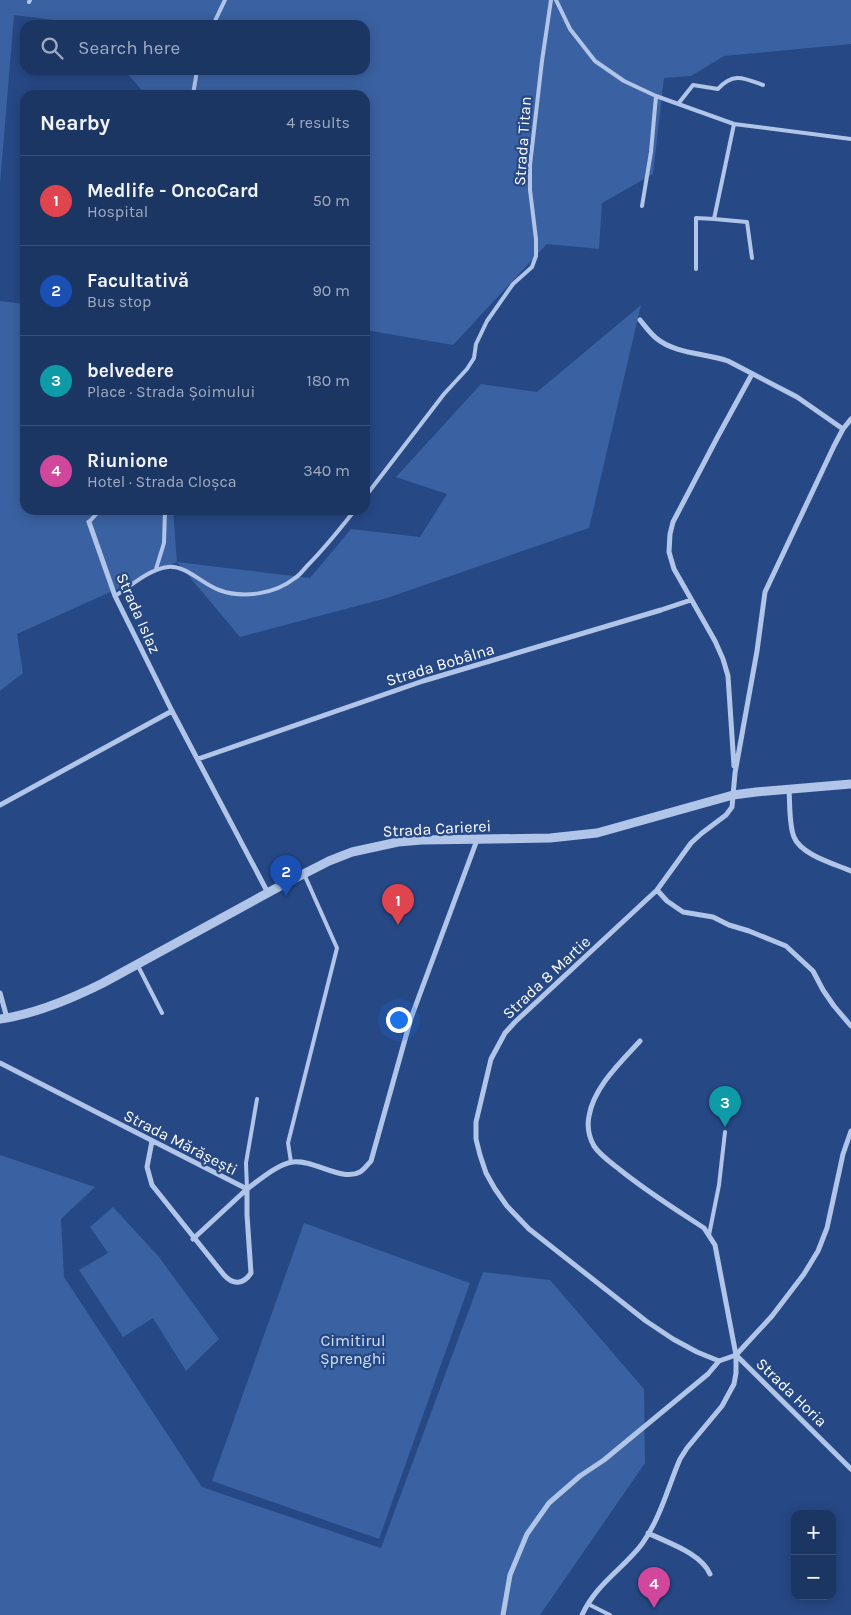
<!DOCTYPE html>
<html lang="en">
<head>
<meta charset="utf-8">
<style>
	body { margin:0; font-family:Karla,sans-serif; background:#253e6a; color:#f1f3f6 }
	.controls { position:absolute; right:15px; bottom:15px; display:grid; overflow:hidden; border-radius:10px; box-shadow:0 2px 12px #0003 }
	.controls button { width:45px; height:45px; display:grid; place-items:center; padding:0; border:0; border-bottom:1px solid #3a5078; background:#1c3664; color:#f1f3f6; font:25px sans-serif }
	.you { position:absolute; left:398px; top:1019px; width:18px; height:18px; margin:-12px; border:4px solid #fff; border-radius:50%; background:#1a73e8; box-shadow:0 0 0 8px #1a73e833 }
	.badge { display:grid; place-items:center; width:32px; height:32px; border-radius:50%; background:#f1d674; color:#fff; font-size:16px; font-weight:700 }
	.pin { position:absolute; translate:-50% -41px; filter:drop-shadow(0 1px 2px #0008) }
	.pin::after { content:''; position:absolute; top:26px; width:18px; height:15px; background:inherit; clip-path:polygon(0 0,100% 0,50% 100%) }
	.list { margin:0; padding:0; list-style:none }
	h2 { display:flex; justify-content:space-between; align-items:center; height:65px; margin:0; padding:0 20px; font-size:21px }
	h2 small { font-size:16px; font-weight:400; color:#a0abbf }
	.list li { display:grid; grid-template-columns:32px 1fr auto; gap:15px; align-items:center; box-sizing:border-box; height:90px; padding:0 20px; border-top:1px solid #3a5078 }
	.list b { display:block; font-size:19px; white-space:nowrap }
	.list p { margin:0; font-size:16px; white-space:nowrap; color:#a0abbf }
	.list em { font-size:16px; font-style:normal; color:#a0abbf }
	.icon { flex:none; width:28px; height:28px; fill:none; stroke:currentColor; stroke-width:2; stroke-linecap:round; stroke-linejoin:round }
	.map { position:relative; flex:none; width:851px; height:1615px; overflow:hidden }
	.search { position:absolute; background:#1c3664; box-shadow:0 2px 12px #0003; left:20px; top:20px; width:350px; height:55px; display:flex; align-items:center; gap:12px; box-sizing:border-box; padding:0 18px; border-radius:15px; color:#a0abbf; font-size:19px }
	.panel { position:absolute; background:#1c3664; box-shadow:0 2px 12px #0003; left:20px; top:90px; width:350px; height:425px; border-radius:15px }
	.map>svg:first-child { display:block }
</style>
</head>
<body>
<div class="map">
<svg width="851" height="1615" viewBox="0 0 851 1615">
	<rect width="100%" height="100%" fill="#264885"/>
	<path fill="#3a61a1" d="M 0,0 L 851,0 L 851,44 L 724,56 L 691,76 L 664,78 L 653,174 L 602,203 L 599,249 L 547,244 L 453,345 L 365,330 L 365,95 L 146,95 L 124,70 L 365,70 L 365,25 L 64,25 L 54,20 L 14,15 L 0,184 Z
		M 0,301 L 25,304 L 25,510 L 173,510 L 177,562 L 310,578 L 351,529 L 420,537 L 447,494 L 396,477 L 481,384 L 537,392 L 641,305 L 589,528 L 387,598 L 240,637 L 177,562 L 17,634 L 23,673 L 0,691 Z
		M 0,1155 L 95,1187 L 61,1219 L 64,1277 L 202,1487 L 381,1548 L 483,1272 L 550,1280 L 644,1389 L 645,1463 L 540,1615 L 0,1615 Z
		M 113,1207 L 159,1257 L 219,1339 L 186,1371 L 153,1318 L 123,1337 L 79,1270 L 108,1253 L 90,1227 Z
		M 304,1223 L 470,1283 L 379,1539 L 212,1481 Z"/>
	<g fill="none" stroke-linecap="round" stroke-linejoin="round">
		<path stroke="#b0c5e8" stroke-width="4" d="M 556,0 L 570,29 L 595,61 L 624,81 L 656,96 L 734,124 L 851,139
			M 29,2 L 30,0
			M 213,25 L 225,0
			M 193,95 L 197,70
			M 678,104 L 693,85 L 718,89 C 733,72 744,78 763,85
			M 734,124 L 714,219 L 747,222 L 752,258
			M 642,206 L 651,152 L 656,96
			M 696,269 L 696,218 L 714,219
			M 365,497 L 444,394 L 467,369 L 474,358 L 476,344 L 487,321 L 513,284 L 532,267 L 536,256 L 536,239 L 530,190 L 530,165 L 542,61 L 551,0
			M 89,522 L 100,510
			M 156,569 L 164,543 L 165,510
			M 115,596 C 131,586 149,569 168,567 C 186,565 202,584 219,590 C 243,599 275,594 295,578 C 300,575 304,569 308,565 C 326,547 340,529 355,510
			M 137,964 L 162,1013
			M 291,1162 L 288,1143 L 337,948 L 304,874
			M 247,1189 L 246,1163 L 257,1099
			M 709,1235 L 719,1185 L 725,1132
			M 588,1604 L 610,1615"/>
		<path stroke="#b0c5e8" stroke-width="5" d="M 640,320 C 645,326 650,333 656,338 C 675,354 705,353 728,361 L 797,397 L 843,429
			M 851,419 L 843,429 L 834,446 L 765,592 L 757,651 L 735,773 L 732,807 L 726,815 L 702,833 L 691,843 L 657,890 L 515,1022 L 505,1033 L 491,1059 L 476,1122 L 476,1139 L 480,1155 L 486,1173 L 495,1189 L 507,1206 L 529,1229 L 646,1321 L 673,1339 L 697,1352 L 719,1361 L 736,1355 L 772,1316 L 804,1274 L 818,1251 L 827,1228 L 843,1154 L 851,1131
			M 89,522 L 115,596 L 172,711 L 268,893
			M 198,759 L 423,681 L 661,610 L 691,600
			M 734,766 L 728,676 L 723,659 L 715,641 L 674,569 L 669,552 L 670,534 L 673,522 L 717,438 L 752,374
			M 789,790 C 790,804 789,825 794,837 C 801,855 835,864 851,871
			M 0,805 L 172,711
			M 657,890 L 667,901 L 683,912 L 713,917 L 729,925 L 749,931 L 786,946 L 813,971 L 823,990 L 834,1006 L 851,1026
			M 0,993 L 7,1018
			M 0,1063 L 247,1189 C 258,1181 279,1163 293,1162 C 313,1159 342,1182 360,1172 C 364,1170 368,1164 371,1161 L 411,1018 L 477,840
			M 152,1141 L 147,1167 L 152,1185 L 224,1275 C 233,1285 243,1285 251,1273 L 247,1215 L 247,1189
			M 193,1239 L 247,1189
			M 736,1355 L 851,1469
			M 648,1533 C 668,1543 701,1553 710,1574
			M 503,1615 L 510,1575 L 527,1534 L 549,1503 L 580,1476 L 604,1460 L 708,1374 L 719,1361
			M 582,1615 C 596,1584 623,1569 642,1544 C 660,1519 668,1487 680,1459 L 687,1448 L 722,1406 L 734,1384 L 736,1373 L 736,1355 L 715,1245 L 704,1228 C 675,1209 646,1191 619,1169 C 610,1162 600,1155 594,1146 C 589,1137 587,1126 589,1116 C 594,1087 620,1063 640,1041"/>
		<path stroke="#b0c5e8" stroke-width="9" d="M 0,1019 C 36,1014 71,999 103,983 L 284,884 L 329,861 L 352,852 L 398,842 L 422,840 L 550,838 L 597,833 L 733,795 L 756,792 L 851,784"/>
	</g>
	<g text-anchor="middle" stroke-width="4.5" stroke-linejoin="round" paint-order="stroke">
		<g font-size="16" fill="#fff" stroke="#264885">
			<text transform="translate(522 141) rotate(-86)" y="6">Strada Titan</text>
			<text transform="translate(139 613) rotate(66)" y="6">Strada Islaz</text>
			<text transform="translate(440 664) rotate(-17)" y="6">Strada Bobâlna</text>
			<text transform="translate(437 828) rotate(-3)" y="6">Strada Carierei</text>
			<text transform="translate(546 977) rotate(-43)" y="6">Strada 8 Martie</text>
			<text transform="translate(181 1142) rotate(27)" y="6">Strada Mărășești</text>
			<text transform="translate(792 1392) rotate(44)" y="6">Strada Horia</text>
		</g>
		<g font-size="16" fill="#d3e1f6" stroke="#264885">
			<text x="353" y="1346">Cimitirul<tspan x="353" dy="18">Șprenghi</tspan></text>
		</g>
	</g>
</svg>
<div class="controls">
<button>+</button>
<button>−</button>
</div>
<div class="you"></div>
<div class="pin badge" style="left:398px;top:925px;background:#e0444e">1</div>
<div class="pin badge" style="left:286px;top:896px;background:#1a4fb4">2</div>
<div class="pin badge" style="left:725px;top:1127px;background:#0f9aa8">3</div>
<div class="pin badge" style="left:654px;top:1608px;background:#d1479c">4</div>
<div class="search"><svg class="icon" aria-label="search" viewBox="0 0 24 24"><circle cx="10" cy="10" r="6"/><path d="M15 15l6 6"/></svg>Search here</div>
<section class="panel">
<h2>Nearby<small>4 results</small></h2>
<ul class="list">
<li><span class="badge" style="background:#e0444e">1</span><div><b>Medlife - OncoCard</b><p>Hospital</p></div><em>50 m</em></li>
<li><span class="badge" style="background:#1a4fb4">2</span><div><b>Facultativă</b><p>Bus stop</p></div><em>90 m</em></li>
<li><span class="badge" style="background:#0f9aa8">3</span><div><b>belvedere</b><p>Place · Strada Șoimului</p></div><em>180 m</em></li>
<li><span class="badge" style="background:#d1479c">4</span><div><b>Riunione</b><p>Hotel · Strada Cloșca</p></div><em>340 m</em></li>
</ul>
</section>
</div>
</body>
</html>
